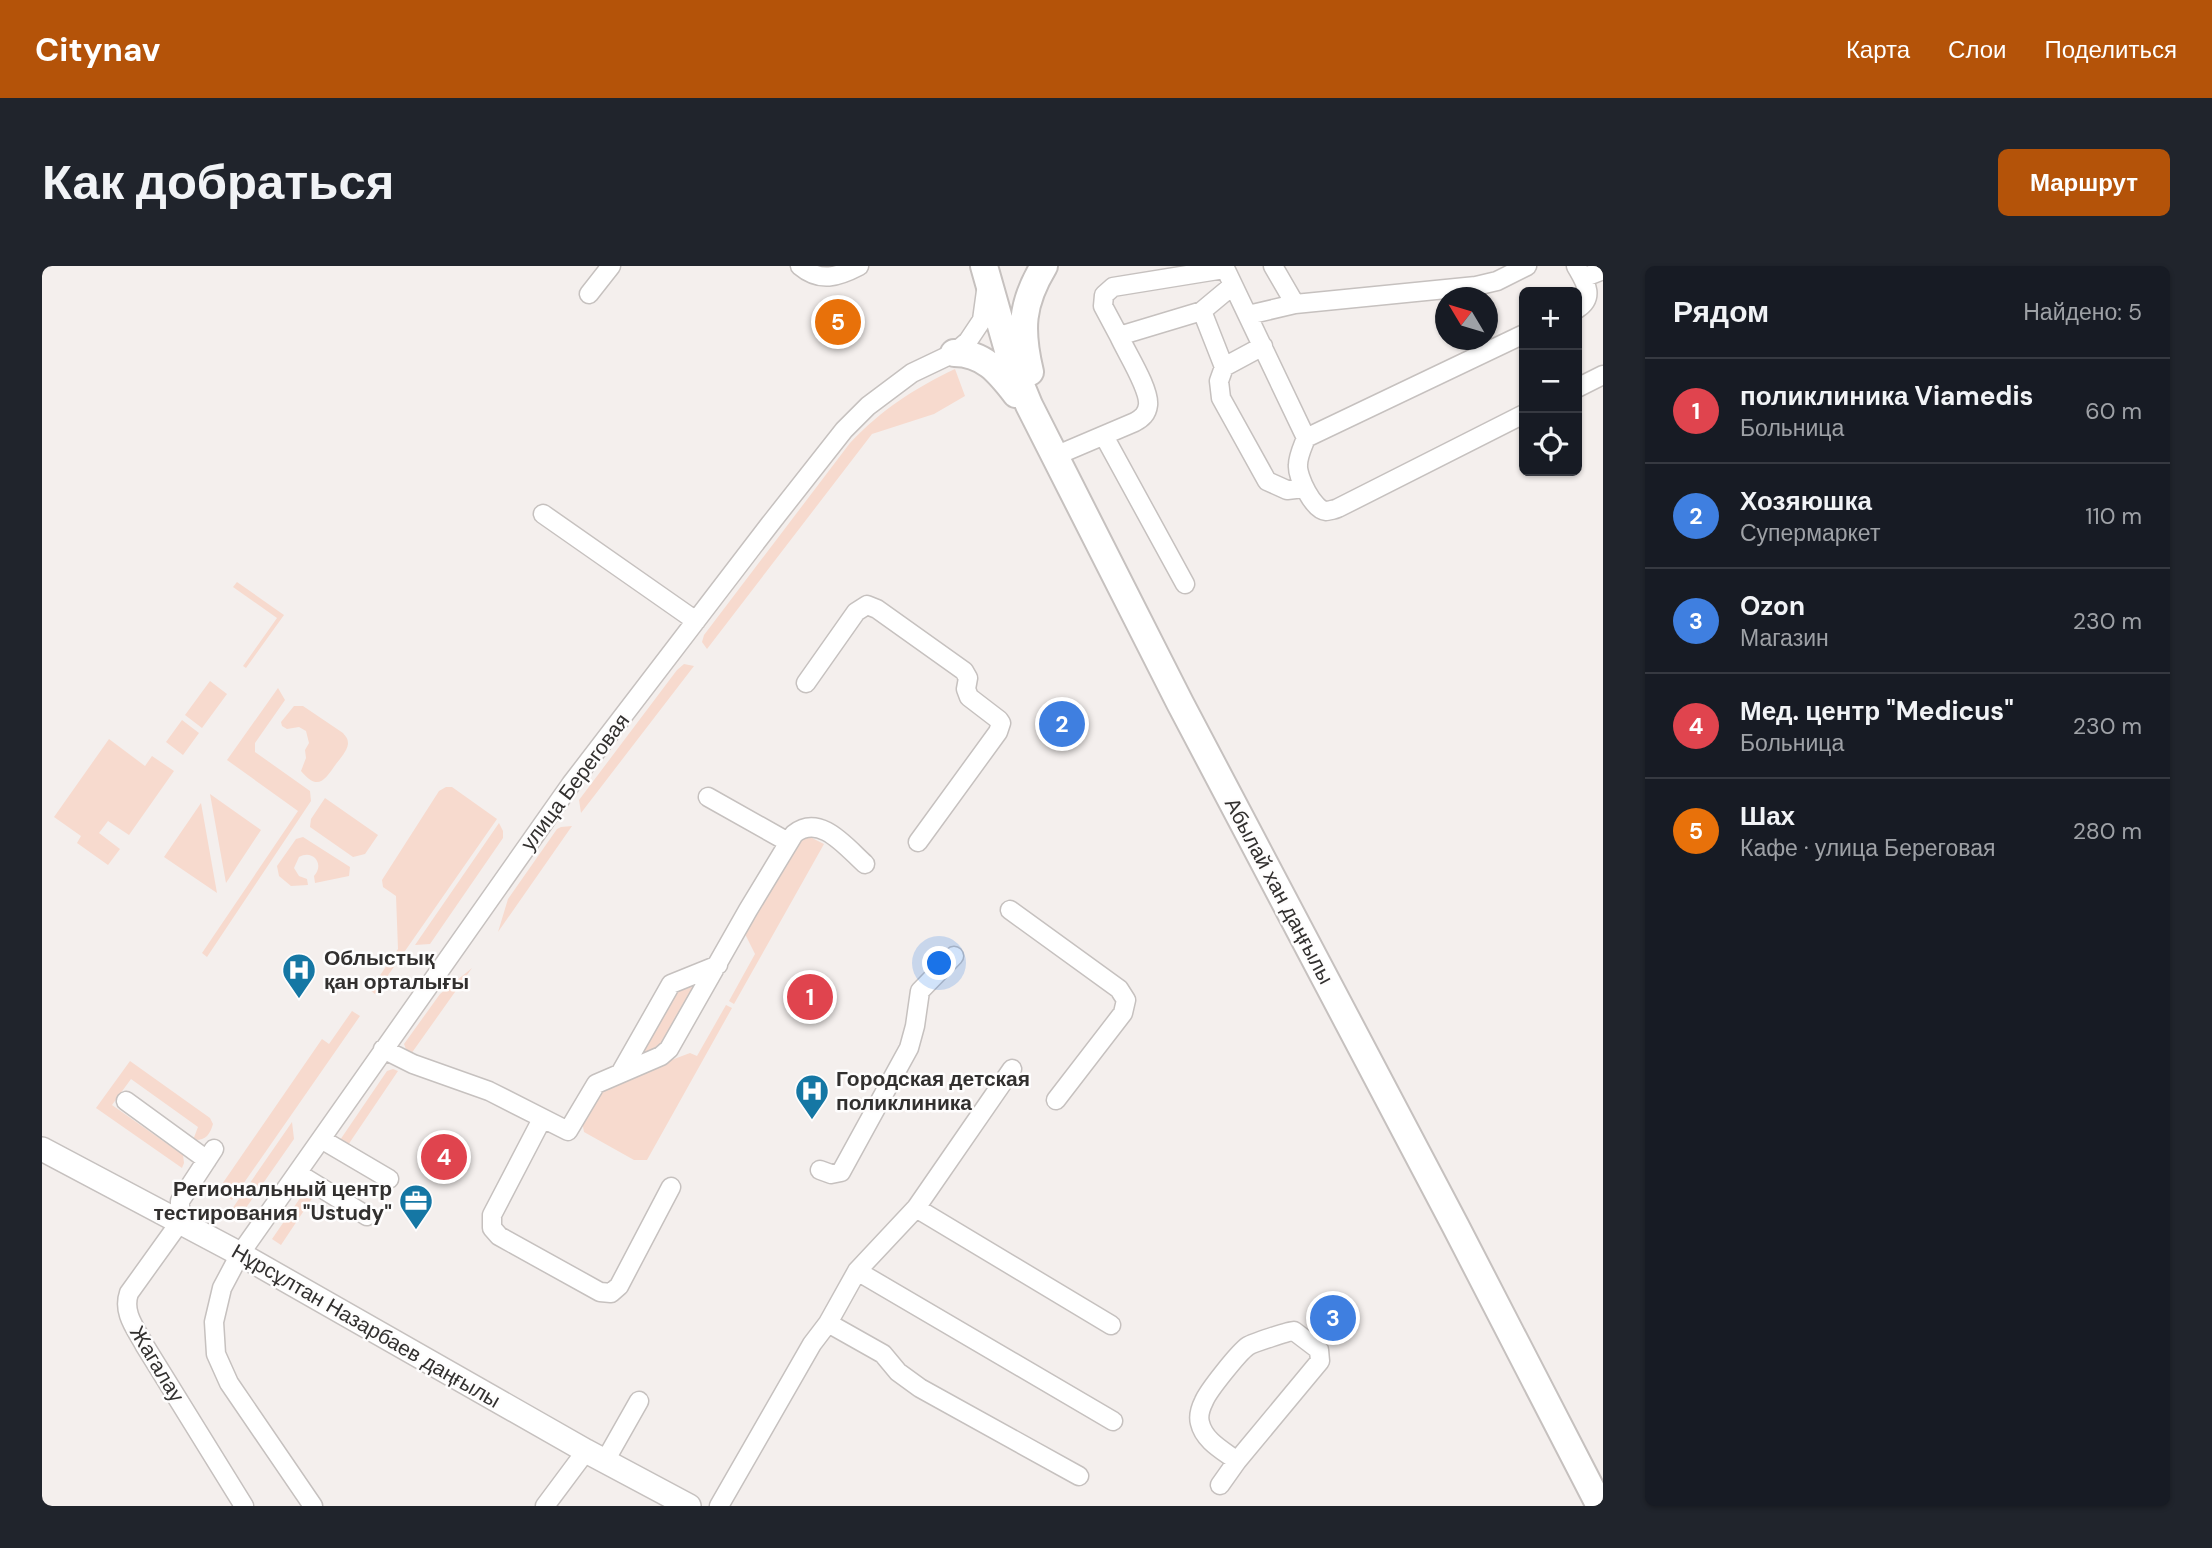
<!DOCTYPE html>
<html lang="ru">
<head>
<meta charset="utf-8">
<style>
	body { margin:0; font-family:"DM Sans",sans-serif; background:#20242c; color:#f1f3f6 }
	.controls { position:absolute; right:21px; top:21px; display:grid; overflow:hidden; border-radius:10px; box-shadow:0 2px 5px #0004 }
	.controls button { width:63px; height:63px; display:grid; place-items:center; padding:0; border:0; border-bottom:2px solid #363941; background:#171b24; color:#f1f3f6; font:35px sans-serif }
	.compass { position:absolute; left:1393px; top:21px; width:63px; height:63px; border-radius:50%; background:#171b24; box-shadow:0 2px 5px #0004; rotate:308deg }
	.you { position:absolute; left:898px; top:698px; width:24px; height:24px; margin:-18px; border:5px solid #fff; border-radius:50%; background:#1a73e8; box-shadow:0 0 0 10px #1a73e833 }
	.badge { display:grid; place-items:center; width:46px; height:46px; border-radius:50%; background:#b45309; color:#fff; font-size:23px; font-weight:700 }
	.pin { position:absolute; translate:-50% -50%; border:4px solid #fff; box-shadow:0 2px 7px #0006 }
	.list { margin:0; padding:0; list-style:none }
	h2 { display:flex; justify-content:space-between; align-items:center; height:91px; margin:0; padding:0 28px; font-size:30px }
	h2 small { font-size:23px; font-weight:400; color:#9ea1a6 }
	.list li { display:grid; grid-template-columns:46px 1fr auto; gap:21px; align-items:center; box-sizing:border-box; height:105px; padding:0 28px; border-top:2px solid #363941 }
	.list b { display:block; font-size:26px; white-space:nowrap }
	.list p { margin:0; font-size:23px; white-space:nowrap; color:#9ea1a6 }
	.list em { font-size:23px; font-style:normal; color:#9ea1a6 }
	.icon { flex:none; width:38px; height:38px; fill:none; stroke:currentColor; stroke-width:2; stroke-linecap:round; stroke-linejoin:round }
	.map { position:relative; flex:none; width:1561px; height:1240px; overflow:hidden; border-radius:10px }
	header { display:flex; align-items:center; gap:42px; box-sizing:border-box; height:98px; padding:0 35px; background:#b45309; color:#fff }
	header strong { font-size:33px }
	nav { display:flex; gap:38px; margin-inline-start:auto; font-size:24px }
	.intro { display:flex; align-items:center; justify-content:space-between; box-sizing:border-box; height:168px; padding:0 42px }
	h1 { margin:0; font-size:49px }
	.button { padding:18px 32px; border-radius:10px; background:#b45309; color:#fff; font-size:24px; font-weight:700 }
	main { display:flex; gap:42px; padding:0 42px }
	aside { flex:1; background:#171b24; border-radius:10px; box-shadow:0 2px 5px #0004 }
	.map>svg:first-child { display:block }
</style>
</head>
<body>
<header>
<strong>Citynav</strong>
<nav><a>Карта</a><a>Слои</a><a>Поделиться</a></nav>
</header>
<div class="intro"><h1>Как добраться</h1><a class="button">Маршрут</a></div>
<main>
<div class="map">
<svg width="1561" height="1240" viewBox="0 0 1561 1240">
	<rect width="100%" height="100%" fill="#f4efed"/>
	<path fill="#f7dace" d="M 913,103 L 923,130 L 892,148 L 830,168 L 665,383 L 660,376 L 662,369 L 808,177 C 839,144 873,122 913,103 Z
		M 195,316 L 242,349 L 204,402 L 201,400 L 235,352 L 191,321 Z
		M 642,398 L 652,400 L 539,547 L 537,534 L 635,404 Z
		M 168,415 L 185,428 L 160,462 L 143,449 Z
		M 236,422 L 243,434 L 213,477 L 213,486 L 268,525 L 269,535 L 165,691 L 160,687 L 256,545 L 185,494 Z
		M 252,440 L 261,440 L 301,467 C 304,471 306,472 306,478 C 305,485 298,493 294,498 C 282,515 276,525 259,505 L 264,492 L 263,484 L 267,477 L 264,465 L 257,461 L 245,463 L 240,460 L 239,456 Z
		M 140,454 L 157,467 L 141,489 L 124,476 Z
		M 67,473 L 103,500 L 110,490 L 132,505 L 87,569 L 66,555 L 57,567 L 78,583 L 66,599 L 35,577 L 39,570 L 12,551 Z
		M 404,521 L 410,521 L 455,553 L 333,728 L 328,724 L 356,683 L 354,630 L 341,621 L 340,614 L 397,525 Z
		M 168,528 L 219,564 L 184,617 Z
		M 283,532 L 336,569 L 323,588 L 311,591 L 268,561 L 269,553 Z
		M 159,537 L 175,627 L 122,591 Z
		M 457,557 L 461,565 L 461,572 L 388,678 L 373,679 Z
		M 530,560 L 456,666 L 466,633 L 515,563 L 519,561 Z
		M 261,571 L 308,601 L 307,610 L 273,617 L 272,610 C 283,598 271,583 257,591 L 252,602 L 257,610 L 265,613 L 266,619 L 249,620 L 237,610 L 235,600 L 254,573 Z
		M 761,572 L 770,572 L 782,578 L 692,738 L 687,735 L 713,688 L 702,666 L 754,576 Z
		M 430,702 L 369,788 L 365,786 L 362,778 L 398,728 Z
		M 657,714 L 620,782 L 593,792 L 629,725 Z
		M 684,739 L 690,742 L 605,894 L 592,894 L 542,866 L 539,850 L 555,822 L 648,787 L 655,790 Z
		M 310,745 L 318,750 L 190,934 L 176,924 L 280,773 L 287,778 Z
		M 88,795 L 168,852 L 171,858 C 168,869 163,875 151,874 L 156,861 L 89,813 L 70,839 L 141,889 L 142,897 L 140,902 L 54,842 Z
		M 351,803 L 356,805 L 304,882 L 296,877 L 345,805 Z
		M 250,856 L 252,873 L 199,949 L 190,943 Z
		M 265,922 L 273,928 L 239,979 L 230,973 Z"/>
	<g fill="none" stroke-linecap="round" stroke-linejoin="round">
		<g stroke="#c6c1bf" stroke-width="21">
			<path id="minor" d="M 758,0 C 778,17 796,11 817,0
				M 1182,0 L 1264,172 C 1261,180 1256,190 1256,199 C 1255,210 1271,244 1284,245 C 1285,245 1295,243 1296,242 L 1482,148
				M 1231,0 L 1253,38 L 1434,20 L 1455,15 L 1485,0
				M 1534,0 C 1543,16 1554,31 1535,43
				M 1541,12 L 1561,4
				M 547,28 L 569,0
				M 1160,45 L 1190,20
				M 1206,49 L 1253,38
				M 1077,70 L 1061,40 L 1062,29 L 1071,21 L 1182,3
				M 1182,101 L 1221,80
				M 1535,122 L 1561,109
				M 1062,170 L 1143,318
				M 1264,172 L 1482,68
				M 1013,190 L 1093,156 C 1100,152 1105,148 1106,139 C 1108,123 1084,86 1077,70 L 1160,45 L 1182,101 L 1177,115 L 1179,132 L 1225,215 L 1245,224 L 1262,222
				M 501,248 L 654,355
				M 764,417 L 814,346 L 825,339 L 835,343 L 922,405 L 926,412 L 924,423 L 927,431 L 957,454 L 959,457 L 956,466 L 876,576
				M 666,531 L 746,576
				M 968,644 L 1077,723 L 1084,734 L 1081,747 L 1014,834
				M 341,783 L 371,798 L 447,825 L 526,865 L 554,818 L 619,790 L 627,783 L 706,644 L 752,568 C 778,547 804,581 823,598
				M 579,806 L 629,718 L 676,699
				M 84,835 L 165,894
				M 500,853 L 450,949 L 450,962 L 457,970 L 558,1026 L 569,1027 L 577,1020 L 629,921
				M 279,873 L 347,913
				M 172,883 L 138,935 L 138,956 L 87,1027 C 80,1047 94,1063 103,1080 L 202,1240
				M 778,904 L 789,908 L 799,906 L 867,782 L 873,760 L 878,725 L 912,690
				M 255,907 L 325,950
				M 874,942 L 1069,1059
				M 815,1005 L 1071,1155
				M 786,1057 L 841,1088 L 856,1106 L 878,1122 L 1037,1210
				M 563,1195 L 597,1135
				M 1178,1219 L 1195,1195 L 1278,1095 L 1277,1084 L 1252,1065 C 1247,1065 1211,1077 1206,1080 C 1197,1086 1166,1125 1162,1135 C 1159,1141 1156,1150 1158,1157 C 1162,1175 1182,1185 1195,1195
				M 271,1240 L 187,1117 L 174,1088 L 172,1056 L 180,1022 L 198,988 L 529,518 L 728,258 L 802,164 L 826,140 L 870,107 L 912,87 L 926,75 L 940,54 L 944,25
				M 503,1240 L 544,1185
				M 677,1240 L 770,1078 L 786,1057 L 815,1005 L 874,942 L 970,803"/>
		</g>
		<g stroke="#c6c1bf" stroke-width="26">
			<path id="major" d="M 0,883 L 198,988 L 544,1185 L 647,1240"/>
		</g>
		<g stroke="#c6c1bf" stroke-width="30">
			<path id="highway" d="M 942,0 L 969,95 L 987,139 L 1138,437 L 1413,959 L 1558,1240
				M 912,87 C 942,87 957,106 974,128
				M 988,106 C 978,64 979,38 1002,0"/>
		</g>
		<use href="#minor" stroke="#fff" stroke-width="18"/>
		<use href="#major" stroke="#fff" stroke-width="23"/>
		<use href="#highway" stroke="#fff" stroke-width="26"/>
	</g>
	<defs>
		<g id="hospital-pin" transform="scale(1.75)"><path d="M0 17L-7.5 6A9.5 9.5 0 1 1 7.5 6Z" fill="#1577a4" stroke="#fefdfd"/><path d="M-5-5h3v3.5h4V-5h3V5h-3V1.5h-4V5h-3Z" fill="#fff"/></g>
		<g id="office-pin" transform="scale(1.75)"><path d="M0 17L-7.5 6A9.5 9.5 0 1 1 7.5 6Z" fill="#1577a4" stroke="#fefdfd"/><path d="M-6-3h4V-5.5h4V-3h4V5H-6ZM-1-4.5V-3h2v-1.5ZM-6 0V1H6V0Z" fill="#fff"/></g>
	</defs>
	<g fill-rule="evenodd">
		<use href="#hospital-pin" x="257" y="704"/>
		<use href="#hospital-pin" x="770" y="825"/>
		<use href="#office-pin" x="374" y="935"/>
	</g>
	<g text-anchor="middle" stroke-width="5" stroke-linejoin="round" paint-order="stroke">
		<g font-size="21" fill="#32302f" stroke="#fefdfd">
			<text transform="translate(533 516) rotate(-53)" y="7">улица Береговая</text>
			<text transform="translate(1237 625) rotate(62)" y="7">Абылай хан даңғылы</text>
			<text transform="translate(324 1060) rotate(30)" y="7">Нұрсұлтан Назарбаев даңғылы</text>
			<text transform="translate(115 1098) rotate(59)" y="7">Жагалау</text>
		</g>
		<g font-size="21" font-weight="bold" fill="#32302f" stroke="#fefdfd" text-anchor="start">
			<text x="282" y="699">Облыстық<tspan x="282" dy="24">қан орталығы</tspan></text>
			<text x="794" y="820">Городская детская<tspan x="794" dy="24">поликлиника</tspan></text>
			<text x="350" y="930" text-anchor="end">Региональный центр<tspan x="350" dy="24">тестирования "Ustudy"</tspan></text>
		</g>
	</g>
</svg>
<div class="controls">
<button>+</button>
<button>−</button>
<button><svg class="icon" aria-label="locate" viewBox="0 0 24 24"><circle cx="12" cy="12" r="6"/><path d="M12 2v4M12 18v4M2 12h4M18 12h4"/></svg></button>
</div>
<svg class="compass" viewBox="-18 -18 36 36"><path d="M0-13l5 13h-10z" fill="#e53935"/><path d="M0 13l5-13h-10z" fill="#9ea1a6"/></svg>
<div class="you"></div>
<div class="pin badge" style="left:768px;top:731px;background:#e0444e">1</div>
<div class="pin badge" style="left:1020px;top:458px;background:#3f7fe0">2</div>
<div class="pin badge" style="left:1291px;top:1052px;background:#3f7fe0">3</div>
<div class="pin badge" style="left:402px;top:891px;background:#e0444e">4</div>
<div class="pin badge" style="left:796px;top:56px;background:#e8710a">5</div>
</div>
<aside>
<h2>Рядом<small>Найдено: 5</small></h2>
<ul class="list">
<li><span class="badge" style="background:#e0444e">1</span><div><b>поликлиника Viamedis</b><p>Больница</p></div><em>60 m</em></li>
<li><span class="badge" style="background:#3f7fe0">2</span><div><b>Хозяюшка</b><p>Супермаркет</p></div><em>110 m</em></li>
<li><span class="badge" style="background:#3f7fe0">3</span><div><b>Ozon</b><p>Магазин</p></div><em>230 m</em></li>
<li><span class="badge" style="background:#e0444e">4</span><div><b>Мед. центр &quot;Medicus&quot;</b><p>Больница</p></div><em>230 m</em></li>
<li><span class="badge" style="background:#e8710a">5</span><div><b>Шах</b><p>Кафе · улица Береговая</p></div><em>280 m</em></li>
</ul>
</aside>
</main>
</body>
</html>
